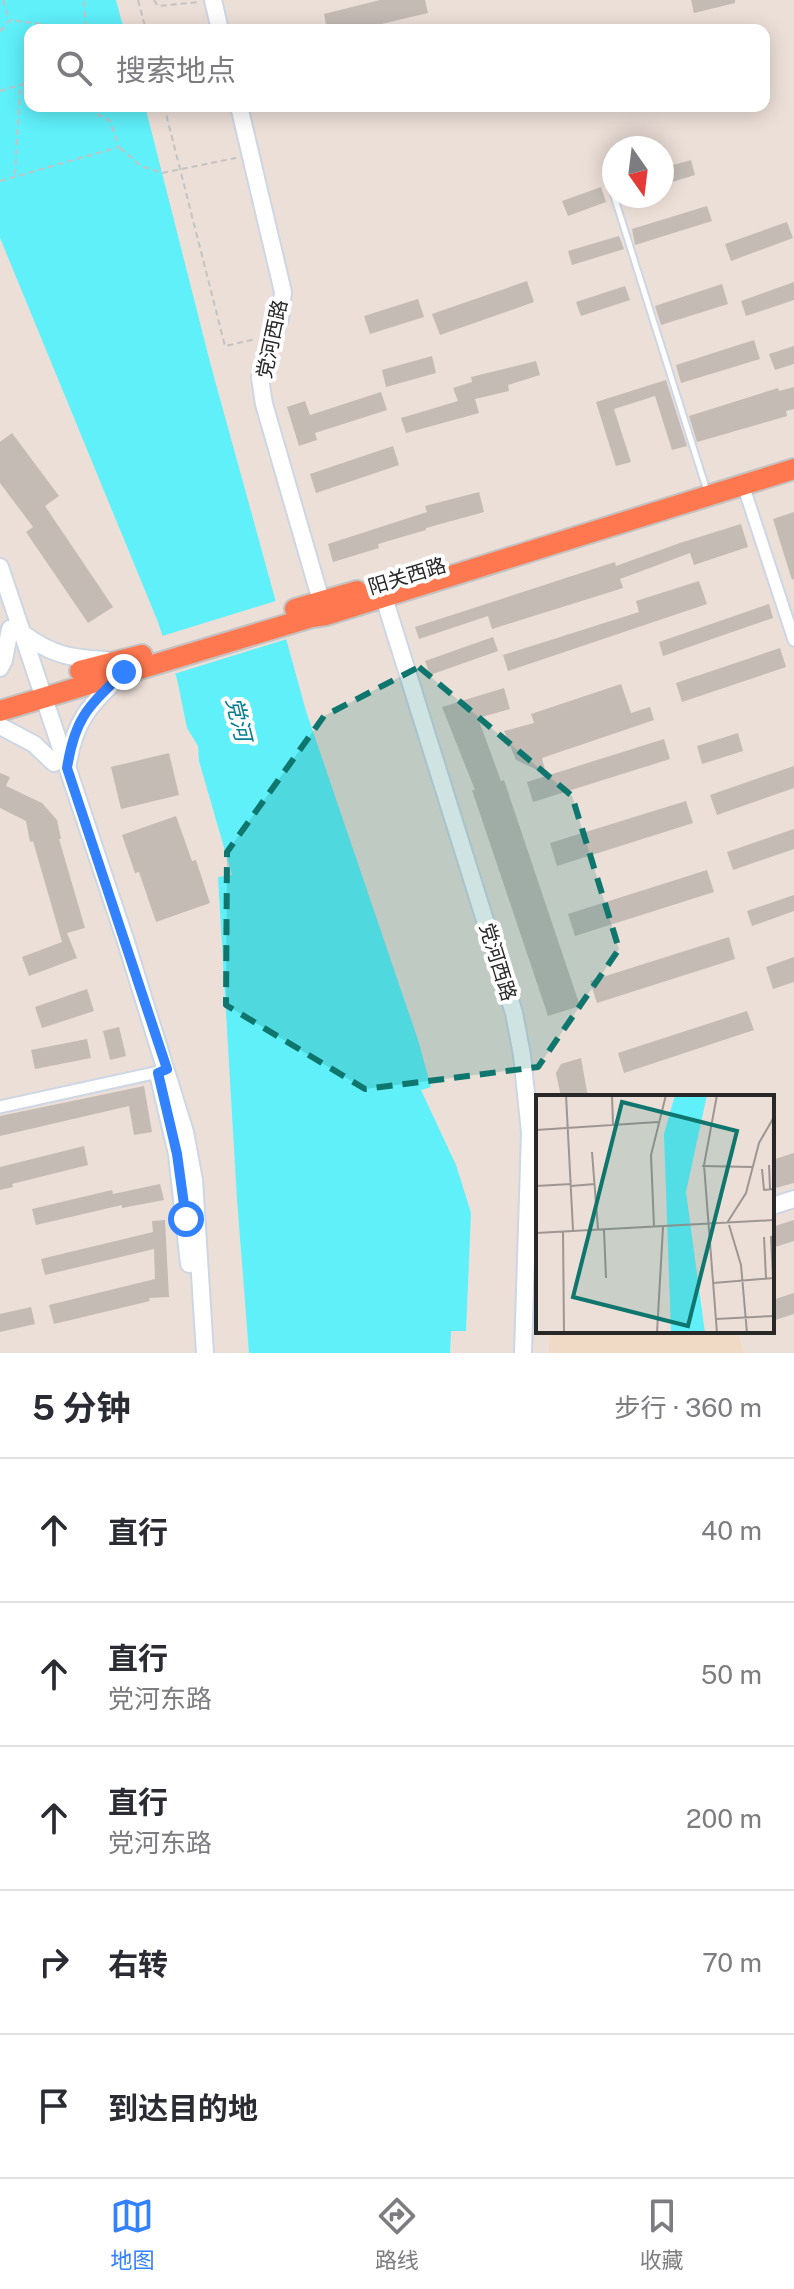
<!DOCTYPE html>
<html lang="zh">
<head>
<meta charset="utf-8">
<style>
	body { margin:0; font-family:"Public Sans","Noto Sans SC",sans-serif; background:#f7f7f7; color:#2b2b33 }
	.compass { position:absolute; left:602px; top:136px; width:72px; height:72px; border-radius:50%; background:#fff; box-shadow:0 4px 20px #0003; rotate:166deg }
	.stop { position:absolute; width:24px; height:24px; margin:-18px; border:6px solid #3281ff; border-radius:50%; background:#fff }
	.stop.end { background:#3281ff; border-color:#fff; box-shadow:0 2px 8px #0008 }
	.list { margin:0; padding:0; list-style:none }
	h2 { display:flex; justify-content:space-between; align-items:center; height:104px; margin:0; padding:0 32px; font-size:34px }
	h2 small { font-size:26px; font-weight:400; color:#7c7c81 }
	.list li { display:grid; grid-template-columns:52px 1fr auto; gap:24px; align-items:center; box-sizing:border-box; height:144px; padding:0 32px; border-top:2px solid #e1e1e2 }
	.list b { display:block; font-size:30px; white-space:nowrap }
	.list p { margin:0; font-size:26px; white-space:nowrap; color:#7c7c81 }
	.list em { font-size:26px; font-style:normal; color:#7c7c81 }
	.icon { flex:none; width:44px; height:44px; fill:none; stroke:currentColor; stroke-width:2; stroke-linecap:round; stroke-linejoin:round }
	.map { position:relative; flex:none; width:794px; height:1353px; overflow:hidden }
	.search { position:absolute; background:#fff; box-shadow:0 4px 20px #0003; left:24px; right:24px; top:24px; height:88px; display:flex; align-items:center; gap:20px; box-sizing:border-box; padding:0 28px; border-radius:16px; color:#7c7c81; font-size:30px }
	.sheet { height:824px; background:#fff }
	nav { display:flex; justify-content:space-around; align-items:center; box-sizing:border-box; height:112px; border-top:2px solid #e1e1e2; background:#fff; font-size:22px; color:#7c7c81 }
	nav a { display:grid; justify-items:center; gap:4px }
	nav .on { color:#3281ff }
	.map>svg:first-child { display:block }
</style>
</head>
<body>
<div class="map">
<svg width="794" height="1353" viewBox="0 0 794 1353">
	<rect width="100%" height="100%" fill="#ecdfd8"/>
	<path fill="#f0d9c5" d="M 550,1331 L 737,1331 L 744,1353 L 549,1353 Z"/>
	<path fill="#5ff0fa" d="M 0,0 L 116,0 L 124,30 L 30,30 L 30,106 L 145,106 L 211,366 L 306,711 L 418,1040 L 431,1087 L 421,1090 L 456,1165 L 471,1213 L 466,1331 L 451,1331 L 450,1353 L 249,1353 L 237,1199 L 218,877 L 232,875 L 199,761 L 198,746 L 187,728 L 177,679 L 158,622 L 0,238 Z"/>
	<path fill="#ecdfd8" d="M 279,600 L 290,638 L 171,675 L 159,637 Z"/>
	<path fill="#c3bbb4" d="M 380,0 L 425,0 L 428,13 L 356,30 L 327,30 L 324,14 Z
		M 691,0 L 735,0 L 735,3 L 694,13 Z
		M 691,160 L 695,175 L 662,185 L 662,168 Z
		M 601,187 L 606,202 L 568,216 L 562,201 Z
		M 707,206 L 712,221 L 635,245 L 632,229 Z
		M 787,222 L 793,238 L 731,261 L 725,244 Z
		M 619,236 L 624,249 L 572,265 L 568,251 Z
		M 527,281 L 534,302 L 440,335 L 432,314 Z
		M 794,282 L 794,300 L 746,316 L 741,301 Z
		M 722,284 L 728,304 L 661,325 L 655,306 Z
		M 625,286 L 630,300 L 581,316 L 576,302 Z
		M 418,299 L 424,317 L 370,334 L 364,316 Z
		M 754,340 L 760,359 L 681,383 L 676,365 Z
		M 794,346 L 794,364 L 775,370 L 769,354 Z
		M 432,356 L 436,373 L 386,387 L 382,370 Z
		M 536,361 L 540,375 L 508,385 L 509,391 L 475,399 L 479,413 L 406,433 L 401,418 L 458,401 L 453,388 L 472,382 L 471,377 Z
		M 666,380 L 687,446 L 672,450 L 655,396 L 614,409 L 631,462 L 616,466 L 596,402 Z
		M 794,387 L 794,409 L 786,411 L 787,416 L 697,442 L 689,416 L 778,388 L 779,391 Z
		M 381,392 L 387,410 L 315,433 L 317,440 L 299,446 L 287,407 L 305,401 L 310,415 Z
		M 12,433 L 59,496 L 45,506 L 113,607 L 88,623 L 26,532 L 33,527 L 0,483 L 0,442 Z
		M 393,446 L 399,465 L 316,493 L 310,474 Z
		M 479,492 L 484,512 L 426,528 L 426,530 L 378,544 L 379,548 L 333,562 L 328,544 L 427,512 L 425,506 Z
		M 794,512 L 794,579 L 792,580 L 773,519 Z
		M 741,524 L 748,547 L 694,565 L 690,553 L 620,579 L 623,588 L 492,629 L 488,616 L 419,639 L 415,627 L 615,562 L 616,566 L 680,543 Z
		M 699,581 L 707,604 L 508,671 L 503,655 L 639,612 L 636,601 Z
		M 769,604 L 773,618 L 663,656 L 659,642 Z
		M 493,637 L 498,651 L 430,675 L 425,661 Z
		M 780,648 L 786,667 L 682,702 L 676,683 Z
		M 621,684 L 631,713 L 650,707 L 654,720 L 542,758 L 546,774 L 516,760 L 504,731 L 534,723 L 531,714 Z
		M 504,688 L 510,709 L 478,718 L 501,781 L 504,780 L 580,1006 L 548,1016 L 472,790 L 475,790 L 442,707 Z
		M 738,733 L 743,751 L 702,764 L 697,746 Z
		M 664,739 L 670,759 L 533,802 L 527,782 Z
		M 169,753 L 179,795 L 121,809 L 111,767 Z
		M 794,766 L 794,788 L 717,815 L 710,795 Z
		M 0,773 L 10,777 L 6,786 L 42,803 L 57,820 L 61,839 L 59,839 L 85,928 L 67,933 L 77,958 L 29,976 L 22,957 L 62,942 L 33,841 L 30,842 L 26,821 L 0,808 Z
		M 686,801 L 693,823 L 557,866 L 550,843 Z
		M 176,816 L 192,861 L 196,860 L 210,903 L 156,922 L 139,872 L 135,873 L 122,835 Z
		M 794,829 L 794,849 L 733,870 L 727,852 Z
		M 707,870 L 714,892 L 575,936 L 568,914 Z
		M 794,895 L 794,911 L 752,926 L 747,911 Z
		M 729,937 L 735,959 L 597,1003 L 590,981 Z
		M 794,957 L 794,982 L 773,989 L 766,967 Z
		M 87,989 L 94,1011 L 42,1028 L 35,1007 Z
		M 747,1011 L 754,1030 L 624,1073 L 618,1053 Z
		M 119,1027 L 126,1056 L 110,1060 L 103,1031 Z
		M 87,1039 L 91,1058 L 35,1069 L 31,1050 Z
		M 581,1058 L 588,1097 L 561,1097 L 556,1073 L 561,1064 Z
		M 144,1086 L 152,1132 L 134,1135 L 129,1106 L 0,1136 L 0,1116 Z
		M 84,1146 L 88,1165 L 12,1184 L 13,1187 L 0,1190 L 0,1167 Z
		M 794,1153 L 794,1183 L 772,1189 L 772,1160 Z
		M 160,1184 L 164,1200 L 122,1208 L 122,1205 L 36,1225 L 32,1209 L 112,1190 L 113,1194 Z
		M 165,1220 L 169,1297 L 149,1298 L 150,1301 L 54,1324 L 49,1305 L 155,1279 L 154,1249 L 45,1275 L 41,1259 L 153,1232 L 152,1221 Z
		M 794,1220 L 794,1241 L 772,1248 L 772,1227 Z
		M 794,1293 L 794,1314 L 772,1321 L 772,1300 Z
		M 31,1307 L 35,1324 L 0,1332 L 0,1314 Z"/>
	<g fill="none" stroke-linecap="round" stroke-linejoin="round">
		<g stroke="#cdd6e3" stroke-width="9">
			<path id="lane" d="M 610,182 L 614,195
				M 614,196 L 707,491"/>
		</g>
		<g stroke="#cdd6e3" stroke-width="15">
			<path id="street" d="M 743,485 L 794,640
				M 0,1107 L 163,1071"/>
		</g>
		<g stroke="#cdd6e3" stroke-width="20">
			<path id="secondary" d="M 213,0 L 220,30
				M 239,106 L 283,292 L 280,319 L 265,357 L 260,378 L 264,404 L 324,611
				M 0,567 L 126,942 L 185,1132 L 194,1180 L 205,1353
				M 380,585 L 514,1013 L 522,1055 L 530,1133 L 523,1353
				M 22,633 C 52,655 69,658 106,660
				M 0,668 L 4,660 L 10,629
				M 0,726 L 34,744 L 54,763
				M 68,763 C 75,720 90,705 120,676
				M 159,1078 L 177,1154 L 189,1264
				M 772,1206 L 794,1199"/>
		</g>
		<g stroke="#c3c3c3" stroke-width="24">
			<path id="highway" d="M 295,609 L 357,591
				M 80,671 L 142,655
				M 0,711 L 312,617 L 326,615 L 794,469"/>
		</g>
		<path stroke="#c3c3c3" stroke-width="2" stroke-dasharray="6 4" stroke-linecap="butt" d="M 3,0 L 9,19
			M 138,0 L 146,30
			M 154,0 L 158,6 L 200,2
			M 86,27 L 84,2 L 89,0
			M 0,31 L 10,20 L 86,30
			M 0,91 L 30,82
			M 164,106 L 225,346 L 256,339
			M 120,148 L 141,166 L 162,173 L 236,158
			M 15,175 L 20,87
			M 0,181 L 119,147 L 110,121 L 83,106"/>
		<use href="#lane" stroke="#fff" stroke-width="5"/>
		<use href="#street" stroke="#fff" stroke-width="11"/>
		<use href="#secondary" stroke="#fff" stroke-width="16"/>
		<use href="#highway" stroke="#ff7850" stroke-width="20"/>
	</g>
	<g fill="none" stroke-linecap="round" stroke-linejoin="round">
		<path stroke="#3281ff" stroke-width="10" d="M 124,672 C 88,707 75,717 67,768 L 167,1069 L 158,1073 L 177,1154 L 186,1219"/>
	</g>
	<path fill="#0f766e" fill-opacity="0.2" stroke="#0f766e" stroke-width="6" stroke-dasharray="16 10" stroke-linejoin="round" d="M 419,667 L 572,796 L 619,949 L 538,1067 L 365,1089 L 226,1005 L 227,852 L 324,716 Z"/>
	<g text-anchor="middle" stroke-width="8" stroke-linejoin="round" paint-order="stroke">
		<g font-size="20" fill="#282828" stroke="#fff">
			<text transform="translate(272 339) rotate(-78)" y="7">党河西路</text>
			<text transform="translate(407 576) rotate(-17)" y="7">阳关西路</text>
			<text transform="translate(498 962) rotate(73)" y="7">党河西路</text>
		</g>
		<g font-size="22" font-style="italic" fill="#038094" stroke="#fff">
			<text transform="translate(239 719) rotate(76)" y="8">党河</text>
		</g>
	</g>
	<g transform="translate(536 1095)">
		<rect width="238" height="238" fill="#ecdfd8"/>
		<path d="M 139,0 L 171,0 L 150,97 L 169,238 L 135,238 L 128,39 Z" fill="#5ff0fa"/>
		<path fill="none" stroke="#9e9692" stroke-width="2" d="M 30,0 L 37,135M 76,0 L 77,30M 181,0 L 168,70 L 181,238M 0,35 L 122,27M 56,57 L 62,134M 233,70 L 234,94M 166,71 L 216,72M 226,74 L 228,95 L 238,94M 0,91 L 35,89M 35,91 L 59,89M 191,128 L 210,98 L 223,48 L 238,22M 193,130 L 205,170 L 211,238M 118,132 L 115,60 L 130,0M 68,135 L 70,183M 27,136 L 28,238M 0,138 L 238,125M 235,141 L 237,183M 228,142 L 230,183M 177,188 L 238,183M 180,224 L 238,221M 121,238 L 127,132"/>
		<path fill="#0f766e" fill-opacity="0.15" stroke="#0f766e" stroke-width="4" d="M 86,7 L 201,36 L 152,231 L 37,202 Z"/>
		<rect width="238" height="238" fill="none" stroke="#282828" stroke-width="4"/>
	</g>
</svg>
<svg class="compass" viewBox="-18 -18 36 36"><path d="M0-13l5 13h-10z" fill="#e53935"/><path d="M0 13l5-13h-10z" fill="#7c7c81"/></svg>
<div class="stop" style="left:186px;top:1219px"></div>
<div class="stop end" style="left:124px;top:672px"></div>
<div class="search"><svg class="icon" aria-label="search" viewBox="0 0 24 24"><circle cx="10" cy="10" r="6"/><path d="M15 15l6 6"/></svg>搜索地点</div>
</div>
<section class="sheet">
<h2>5 分钟<small>步行 · 360 m</small></h2>
<ul class="list">
<li><svg class="icon" aria-label="ahead" viewBox="0 0 24 24"><path d="M12 20V5M6 11l6-6 6 6"/></svg><div><b>直行</b></div><em>40 m</em></li>
<li><svg class="icon" aria-label="ahead" viewBox="0 0 24 24"><path d="M12 20V5M6 11l6-6 6 6"/></svg><div><b>直行</b><p>党河东路</p></div><em>50 m</em></li>
<li><svg class="icon" aria-label="ahead" viewBox="0 0 24 24"><path d="M12 20V5M6 11l6-6 6 6"/></svg><div><b>直行</b><p>党河东路</p></div><em>200 m</em></li>
<li><svg class="icon" aria-label="right" viewBox="0 0 24 24"><path d="M7 20v-9h11M14 6l5 5-5 5"/></svg><div><b>右转</b></div><em>70 m</em></li>
<li><svg class="icon" aria-label="arrive" viewBox="0 0 24 24"><path d="M6 21V4h12l-3 4 3 4H6"/></svg><div><b>到达目的地</b></div></li>
</ul>
</section>
<nav>
<a class="on"><svg class="icon" aria-label="map" viewBox="0 0 24 24"><path d="M3 6l6-2 6 2 6-2v14l-6 2-6-2-6 2zM9 4v14M15 6v14"/></svg>地图</a>
<a><svg class="icon" aria-label="directions" viewBox="0 0 24 24"><path d="M12 3l9 9-9 9-9-9zM9 14v-3h6M13 9l2 2-2 2"/></svg>路线</a>
<a><svg class="icon" aria-label="saved" viewBox="0 0 24 24"><path d="M7 4h10v16l-5-4-5 4z"/></svg>收藏</a>
</nav>
</body>
</html>
